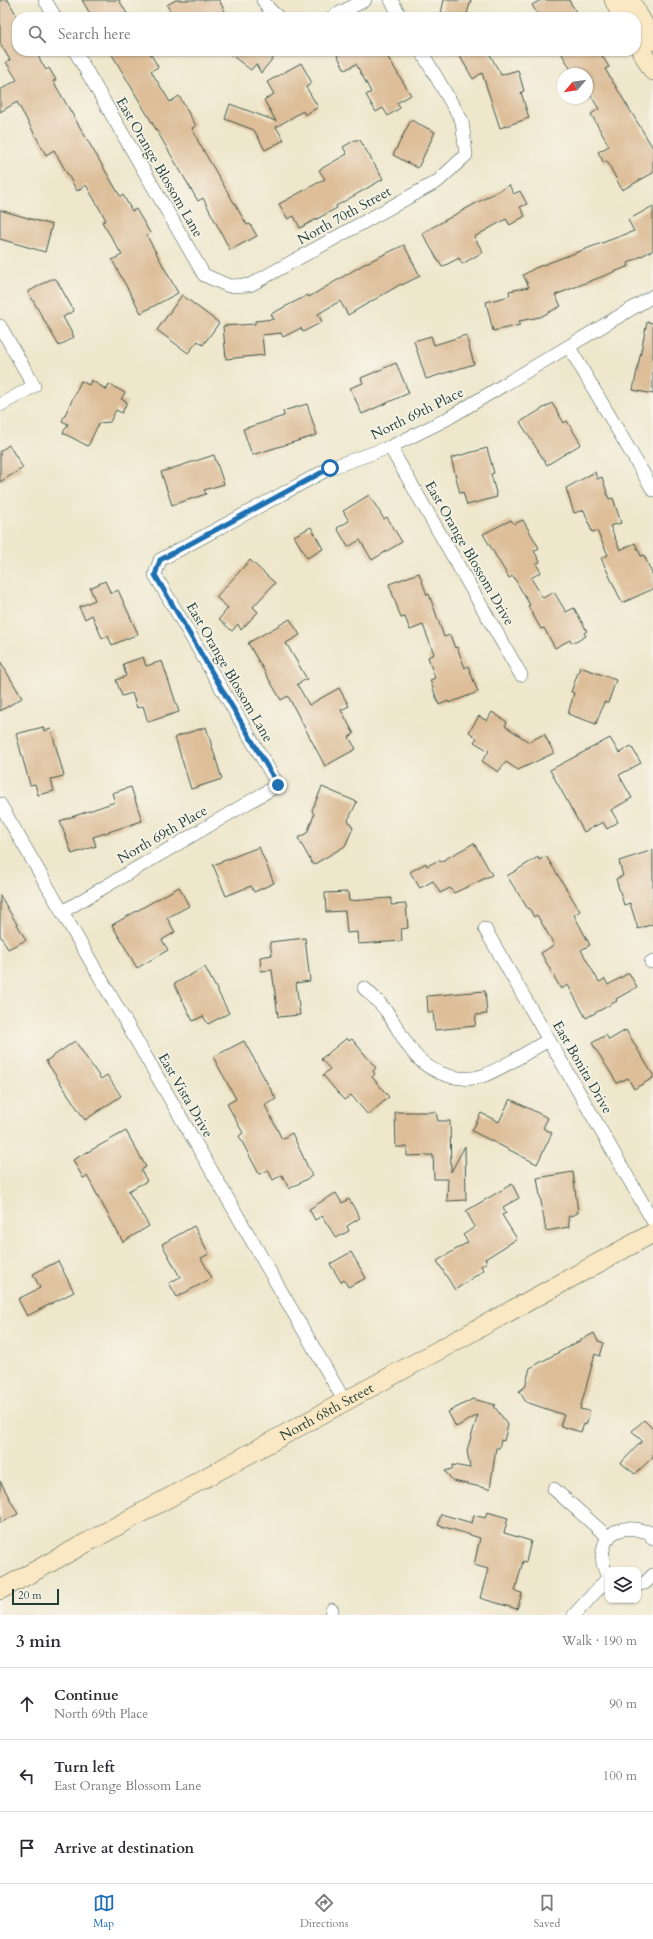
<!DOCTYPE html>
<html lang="en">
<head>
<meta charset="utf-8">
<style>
	body { margin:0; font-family:Cardo,serif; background:#f2f2f3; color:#2b2b33 }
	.controls { position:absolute; right:12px; bottom:12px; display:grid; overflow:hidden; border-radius:8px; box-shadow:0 1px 3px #0004 }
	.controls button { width:36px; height:36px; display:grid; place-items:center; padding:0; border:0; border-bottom:1px solid #e1e1e2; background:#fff; color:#2b2b33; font:20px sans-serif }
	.compass { position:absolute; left:557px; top:68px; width:36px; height:36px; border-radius:50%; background:#fff; box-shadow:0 1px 3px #0004; rotate:241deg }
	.scale { position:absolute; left:12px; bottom:10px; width:47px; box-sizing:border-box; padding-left:4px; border:2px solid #1f3d34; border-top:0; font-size:11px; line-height:14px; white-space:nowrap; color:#1f3d34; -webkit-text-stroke:3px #f7f3e8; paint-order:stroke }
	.stop { position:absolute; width:12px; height:12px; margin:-9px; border:3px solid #1f6fb2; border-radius:50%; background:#fff }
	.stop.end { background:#1f6fb2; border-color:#fff; box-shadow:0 1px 4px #0008 }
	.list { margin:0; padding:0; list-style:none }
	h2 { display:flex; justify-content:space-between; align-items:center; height:52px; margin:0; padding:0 16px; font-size:17px }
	h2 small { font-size:13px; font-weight:400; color:#7c7c81 }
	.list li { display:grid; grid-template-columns:26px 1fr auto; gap:12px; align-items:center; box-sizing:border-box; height:72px; padding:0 16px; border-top:1px solid #e1e1e2 }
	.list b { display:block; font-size:15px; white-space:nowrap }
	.list p { margin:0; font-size:13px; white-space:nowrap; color:#7c7c81 }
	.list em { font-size:13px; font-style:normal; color:#7c7c81 }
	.icon { flex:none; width:22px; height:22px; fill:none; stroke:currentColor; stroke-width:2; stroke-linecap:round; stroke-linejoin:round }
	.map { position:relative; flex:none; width:653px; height:1615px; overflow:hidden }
	.search { position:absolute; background:#fff; box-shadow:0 1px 3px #0004; left:12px; right:12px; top:12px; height:44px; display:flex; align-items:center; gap:10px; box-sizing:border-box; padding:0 14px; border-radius:16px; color:#7c7c81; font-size:15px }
	.sheet { height:268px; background:#fff }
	nav { display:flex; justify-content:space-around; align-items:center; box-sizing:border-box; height:56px; border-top:1px solid #e1e1e2; background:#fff; font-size:11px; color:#7c7c81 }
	nav a { display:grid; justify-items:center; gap:2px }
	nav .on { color:#1f6fb2 }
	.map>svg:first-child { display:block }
</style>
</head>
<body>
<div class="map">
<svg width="653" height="1615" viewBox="0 0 653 1615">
	<rect width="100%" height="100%" fill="#f7f3e8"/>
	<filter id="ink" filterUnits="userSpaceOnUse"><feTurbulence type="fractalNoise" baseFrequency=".025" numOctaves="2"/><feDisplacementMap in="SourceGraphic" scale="8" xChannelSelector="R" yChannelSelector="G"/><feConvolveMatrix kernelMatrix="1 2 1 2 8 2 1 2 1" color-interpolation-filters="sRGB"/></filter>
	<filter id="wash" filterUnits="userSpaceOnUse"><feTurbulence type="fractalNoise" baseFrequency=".012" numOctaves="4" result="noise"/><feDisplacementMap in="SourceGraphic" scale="16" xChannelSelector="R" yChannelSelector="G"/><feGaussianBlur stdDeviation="0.9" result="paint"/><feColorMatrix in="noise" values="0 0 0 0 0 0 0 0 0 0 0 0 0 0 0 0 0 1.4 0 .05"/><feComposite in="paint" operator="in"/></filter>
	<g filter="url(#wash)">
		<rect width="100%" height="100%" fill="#eee7cc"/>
		<g id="blocks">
			<path fill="#ddbe99" d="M 0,0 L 8,0 L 17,16 L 17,51 L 35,51 L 46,70 L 49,68 L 56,80 L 53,81 L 120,196 L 123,195 L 132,211 L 136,209 L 150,233 L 147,236 L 178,293 L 141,313 L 112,260 L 122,255 L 102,222 L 106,220 L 86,185 L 77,191 L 54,150 L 46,155 L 17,102 L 0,112 L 0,90 L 17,80 L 6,62 L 10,60 L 0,43 Z
				M 82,0 L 119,0 L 129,17 L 92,17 Z
				M 176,0 L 219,0 L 228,17 L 173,17 L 167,5 Z
				M 444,0 L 471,0 L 466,17 L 451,17 L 441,14 Z
				M 541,0 L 569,0 L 579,17 L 539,17 L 532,5 Z
				M 110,51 L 149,51 L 158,67 L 151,71 L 170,102 L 179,96 L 196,126 L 192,128 L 199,143 L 247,225 L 250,224 L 257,236 L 230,250 L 203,198 L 198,201 Z
				M 226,51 L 267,51 L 274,57 L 261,73 L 256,64 L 251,70 Z
				M 335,51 L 384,51 L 411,95 L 397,103 L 400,108 L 388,116 L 383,108 L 376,112 L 366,95 L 371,92 L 356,64 L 345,70 Z
				M 457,51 L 488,51 L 501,75 L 518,70 L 524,91 L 521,92 L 529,118 L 500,128 L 482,73 L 473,79 Z
				M 560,51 L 599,51 L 609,67 L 605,69 L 653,148 L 653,173 L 622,190 L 607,161 L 604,163 L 598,152 L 609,146 L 591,114 L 599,109 L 587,89 L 587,74 L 582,74 L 579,70 L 573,73 Z
				M 301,63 L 312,83 L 306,87 L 318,107 L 305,115 L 303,111 L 276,127 L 284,140 L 265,150 L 254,130 L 225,119 L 230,104 L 276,121 L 264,100 L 274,94 L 267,82 Z
				M 411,120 L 435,132 L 418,168 L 393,155 Z
				M 355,140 L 360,140 L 383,179 L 336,206 L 337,208 L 300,228 L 294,216 L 288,219 L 279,204 L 325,179 L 319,170 L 347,154 L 343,147 Z
				M 509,185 L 514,194 L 520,191 L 527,204 L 520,207 L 525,216 L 510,225 L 506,219 L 474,237 L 483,252 L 462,264 L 459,258 L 442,267 L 422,233 Z
				M 653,206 L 653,250 L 628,263 L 629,266 L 555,295 L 561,306 L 540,317 L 519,321 L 520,325 L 493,331 L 486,302 L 510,296 L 509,291 L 529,287 L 523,275 L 535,268 L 634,231 L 628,220 Z
				M 0,210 L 52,225 L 45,252 L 0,239 Z
				M 404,245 L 420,276 L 402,285 L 401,284 L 348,315 L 340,301 L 318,314 L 322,322 L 303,332 L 301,328 L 283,337 L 281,333 L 262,335 L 264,355 L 226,359 L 223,326 L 255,324 L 255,321 L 274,319 L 271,314 L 308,295 L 309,297 L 366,263 Z
				M 51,279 L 56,279 L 74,311 L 63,317 L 74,337 L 59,346 L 28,292 Z
				M 182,295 L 219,323 L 203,345 L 198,341 L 188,353 L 157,330 Z
				M 647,322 L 653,323 L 653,394 L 633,390 Z
				M 466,335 L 474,364 L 426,379 L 414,341 L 431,336 L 434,345 Z
				M 396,363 L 409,393 L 362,414 L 350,388 L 363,383 L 361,378 Z
				M 91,380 L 107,390 L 109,384 L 125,393 L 121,399 L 127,402 L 122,413 L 116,410 L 110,422 L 99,423 L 88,446 L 63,433 L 68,424 L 62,421 L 81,381 L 89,385 Z
				M 552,403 L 564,423 L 567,421 L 581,444 L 547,465 L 520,422 Z
				M 307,404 L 317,435 L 252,455 L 243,429 L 284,416 L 283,411 Z
				M 9,445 L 23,468 L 0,482 L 0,451 Z
				M 487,448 L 494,473 L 491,474 L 497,497 L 467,505 L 463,492 L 460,493 L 451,458 Z
				M 214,455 L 224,484 L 204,490 L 206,494 L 172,505 L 161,472 Z
				M 595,472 L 597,479 L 602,477 L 609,499 L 613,498 L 621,523 L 610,526 L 620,550 L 635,543 L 641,556 L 644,555 L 653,576 L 653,589 L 622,603 L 601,558 L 608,555 L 597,531 L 592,532 L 584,510 L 574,513 L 566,488 Z
				M 369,495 L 384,519 L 387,517 L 402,542 L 372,560 L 360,540 L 348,547 L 337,528 L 349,521 L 343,511 Z
				M 511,520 L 514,524 L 523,520 L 539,548 L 534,551 L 540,562 L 536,564 L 541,572 L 531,578 L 543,598 L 554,592 L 566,612 L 574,608 L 587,631 L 584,633 L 586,636 L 576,642 L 571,642 L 570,640 L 555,648 L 544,628 L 541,629 L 528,606 L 530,605 L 513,576 L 509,578 L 483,534 Z
				M 311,527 L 323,549 L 307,558 L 294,536 Z
				M 250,560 L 275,583 L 253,607 L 258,612 L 241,630 L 238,624 L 232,631 L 219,619 L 228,608 L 216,597 Z
				M 419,573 L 427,595 L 429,594 L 444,637 L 450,635 L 455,648 L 457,647 L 465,668 L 468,666 L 478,692 L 449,703 L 448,701 L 439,705 L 430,680 L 435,678 L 428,657 L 434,654 L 423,625 L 410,630 L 405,617 L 401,618 L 389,584 Z
				M 105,581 L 111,594 L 118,590 L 138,634 L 112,645 L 108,636 L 102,638 L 92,615 L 85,619 L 79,607 L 95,600 L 90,588 Z
				M 290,619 L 300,635 L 286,643 L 307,679 L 297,684 L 309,705 L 339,688 L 349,706 L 341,710 L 354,734 L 349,737 L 356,749 L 325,766 L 288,696 L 281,700 L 248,643 Z
				M 143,657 L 146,666 L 162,661 L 179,712 L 148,722 L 143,706 L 137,708 L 132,693 L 122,696 L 116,680 L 126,676 L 123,664 Z
				M 0,661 L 22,698 L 0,711 Z
				M 580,667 L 616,680 L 608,703 L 604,702 L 596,724 L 568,714 L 574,693 L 571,692 Z
				M 492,712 L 507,722 L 505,726 L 529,742 L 544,734 L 554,753 L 518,770 L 506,762 L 498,772 L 482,761 L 489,751 L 474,742 L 477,738 L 469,732 L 479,716 L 487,721 Z
				M 43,727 L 44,731 L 51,729 L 64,776 L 51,779 L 54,791 L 38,795 L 35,784 L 30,785 L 16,734 Z
				M 206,727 L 222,779 L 191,789 L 175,737 Z
				M 610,738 L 619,753 L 631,746 L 641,763 L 619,775 L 632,798 L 611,810 L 618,822 L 607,829 L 603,822 L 584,832 L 550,770 Z
				M 131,787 L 142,821 L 93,837 L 96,846 L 72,854 L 60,821 L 115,802 L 112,793 Z
				M 322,787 L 357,802 L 348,820 L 353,828 L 345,846 L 313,865 L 298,838 L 307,833 L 314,815 L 312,810 Z
				M 474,843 L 492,875 L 454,893 L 450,888 L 440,893 L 433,881 L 420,888 L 410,872 L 426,863 L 427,866 L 439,860 L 440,862 Z
				M 259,847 L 274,883 L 254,892 L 251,886 L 226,896 L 213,865 Z
				M 653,850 L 653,924 L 638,929 L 630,903 L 624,905 L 616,879 L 623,876 L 619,861 Z
				M 546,856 L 580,911 L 574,915 L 590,945 L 581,950 L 599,982 L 605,979 L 608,985 L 629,973 L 637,987 L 616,999 L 617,1001 L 586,1018 L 568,985 L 561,989 L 541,953 L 554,945 L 552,941 L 537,915 L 534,917 L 529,908 L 528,909 L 507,876 L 538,857 L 539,860 Z
				M 179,887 L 189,906 L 167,918 L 175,932 L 162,940 L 168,950 L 137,968 L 112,925 Z
				M 348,892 L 349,901 L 391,898 L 391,905 L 406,904 L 408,928 L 401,929 L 402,941 L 358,944 L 357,932 L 347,933 L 345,911 L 326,912 L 325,893 Z
				M 0,895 L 26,940 L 8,949 L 0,935 Z
				M 305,938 L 310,981 L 296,983 L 300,1015 L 278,1017 L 272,970 L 261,971 L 260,957 L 272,955 L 270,942 Z
				M 205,967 L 229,1013 L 208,1024 L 203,1016 L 193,1021 L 174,984 Z
				M 485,991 L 487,1014 L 476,1015 L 475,1026 L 435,1030 L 433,1012 L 428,1012 L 427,996 Z
				M 626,1030 L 653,1075 L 653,1078 L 634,1089 L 628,1078 L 617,1083 L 592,1043 L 606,1035 L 609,1040 Z
				M 347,1038 L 349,1041 L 352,1039 L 376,1068 L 373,1071 L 375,1074 L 372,1077 L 389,1097 L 368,1115 L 351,1095 L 344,1100 L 323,1075 L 330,1069 L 321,1059 Z
				M 75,1041 L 101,1079 L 107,1075 L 121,1096 L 85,1120 L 46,1061 Z
				M 244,1041 L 276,1099 L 265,1105 L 282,1139 L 292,1133 L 312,1176 L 289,1189 L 282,1175 L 273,1180 L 268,1170 L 259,1174 L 239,1136 L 243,1133 L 227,1104 L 236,1099 L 213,1057 Z
				M 510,1099 L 548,1118 L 543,1128 L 552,1133 L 537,1164 L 472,1131 L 481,1113 L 499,1122 Z
				M 395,1112 L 436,1112 L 438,1121 L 450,1121 L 451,1172 L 465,1146 L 466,1200 L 447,1201 L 448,1179 L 434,1179 L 433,1155 L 407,1156 L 407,1147 L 396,1147 Z
				M 126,1131 L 146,1167 L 141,1170 L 147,1181 L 128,1191 L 149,1226 L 123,1242 L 87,1176 L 83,1178 L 73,1160 Z
				M 573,1172 L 578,1213 L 568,1217 L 569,1227 L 546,1231 L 537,1178 Z
				M 512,1184 L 519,1198 L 503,1207 L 506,1213 L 502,1215 L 517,1239 L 485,1259 L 487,1262 L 481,1266 L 484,1270 L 455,1290 L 437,1261 L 468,1242 L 463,1235 L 475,1227 L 466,1211 Z
				M 336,1193 L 342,1203 L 349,1199 L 360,1218 L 347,1226 L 349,1231 L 336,1238 L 322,1216 L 315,1220 L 309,1209 Z
				M 194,1226 L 209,1254 L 201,1258 L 212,1278 L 177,1297 L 169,1283 L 180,1277 L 162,1244 Z
				M 351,1252 L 366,1278 L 348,1287 L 344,1280 L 341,1282 L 330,1264 Z
				M 58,1261 L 74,1292 L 27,1316 L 18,1299 L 40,1288 L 33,1274 Z
				M 594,1333 L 598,1341 L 604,1343 L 600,1356 L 595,1354 L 580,1409 L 590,1411 L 586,1425 L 584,1424 L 581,1432 L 560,1426 L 564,1415 L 526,1402 L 519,1391 L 525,1387 L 530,1368 Z
				M 473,1399 L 496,1405 L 494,1406 L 508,1425 L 504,1441 L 501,1440 L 499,1448 L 496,1448 L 490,1489 L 453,1481 L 445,1471 L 452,1469 L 453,1465 L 470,1468 L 467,1450 L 478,1415 L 456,1427 L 448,1412 Z
				M 644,1420 L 653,1429 L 653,1457 L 635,1474 L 621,1463 L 642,1441 L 632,1431 Z
				M 0,1481 L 18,1514 L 0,1523 Z
				M 487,1512 L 508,1518 L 504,1533 L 531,1541 L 526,1562 L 523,1561 L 515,1591 L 522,1593 L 517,1609 L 480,1598 L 488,1569 L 474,1565 L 480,1538 L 438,1525 L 441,1514 L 472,1523 L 474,1515 L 485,1518 Z"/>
		</g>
	</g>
	<g filter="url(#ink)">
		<use href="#blocks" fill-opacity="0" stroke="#3e564b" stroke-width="1"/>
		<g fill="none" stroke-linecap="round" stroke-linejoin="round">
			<g stroke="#3e564b" stroke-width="14">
				<path id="street" d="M 45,0 L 55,17
					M 263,0 L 269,9 L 278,17
					M 391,0 L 401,17
					M 332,17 L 365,0
					M 75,51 L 204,275 L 229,286 L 250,285 L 438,181 L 466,155 L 462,121 L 421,51
					M 0,326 L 34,386 L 0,405
					M 569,347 L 653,490
					M 390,447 L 521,675
					M 0,804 L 345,1402
					M 62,912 L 278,785 L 155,575 L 160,560 L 330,468 L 390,447 L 445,420 L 653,296
					M 485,929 L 653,1221
					M 651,962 L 653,961
					M 364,988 C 372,996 381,1003 387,1012 C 407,1041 412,1065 449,1076 C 461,1079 473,1080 485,1075 C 507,1066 528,1051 549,1040
					M 554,1489 L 609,1538
					M 608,1576 C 598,1559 601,1532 624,1529 C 631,1527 642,1531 649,1532 L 653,1539
					M 638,1584 L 645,1583 L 653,1575
					M 331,1615 L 332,1610
					M 574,1615 L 608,1578"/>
			</g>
			<g stroke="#3e564b" stroke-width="20">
				<g id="secondary">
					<path d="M 614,0 L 622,17"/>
					<path d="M 630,0 L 653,41"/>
					<path d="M 636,42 L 653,71"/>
					<path id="s1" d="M 0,1590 L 653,1233"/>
				</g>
			</g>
			<use href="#street" stroke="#fff" stroke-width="13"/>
			<use href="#secondary" stroke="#fae7c3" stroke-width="19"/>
		</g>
	</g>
	<g fill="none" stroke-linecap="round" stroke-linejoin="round" filter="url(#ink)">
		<path stroke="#1f6fb2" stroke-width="5" d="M 278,785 L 155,575 L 160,560 L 330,468"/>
	</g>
	<g text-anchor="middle" stroke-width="3.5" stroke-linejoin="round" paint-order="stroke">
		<g font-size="14" fill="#1f3d34" stroke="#f7f3e8">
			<text transform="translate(160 167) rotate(60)" y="5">East Orange Blossom Lane</text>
			<text transform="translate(344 215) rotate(-29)" y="5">North 70th Street</text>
			<text transform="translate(417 413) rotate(-26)" y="5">North 69th Place</text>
			<text transform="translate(470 553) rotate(60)" y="5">East Orange Blossom Drive</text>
			<text transform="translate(230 672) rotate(60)" y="5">East Orange Blossom Lane</text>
			<text transform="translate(162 834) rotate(-30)" y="5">North 69th Place</text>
			<text transform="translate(583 1067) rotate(60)" y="5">East Bonita Drive</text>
			<text transform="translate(186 1095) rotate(60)" y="5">East Vista Drive</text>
			<text dy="5" stroke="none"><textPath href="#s1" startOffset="372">North 68th Street</textPath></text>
		</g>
	</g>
</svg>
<div class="controls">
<button><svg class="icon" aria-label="layers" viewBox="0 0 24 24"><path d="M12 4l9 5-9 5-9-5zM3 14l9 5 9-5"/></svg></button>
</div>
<svg class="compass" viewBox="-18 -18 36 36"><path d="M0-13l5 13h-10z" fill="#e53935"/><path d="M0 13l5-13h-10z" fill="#7c7c81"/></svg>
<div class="scale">20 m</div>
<div class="stop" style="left:330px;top:468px"></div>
<div class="stop end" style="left:278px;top:785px"></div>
<div class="search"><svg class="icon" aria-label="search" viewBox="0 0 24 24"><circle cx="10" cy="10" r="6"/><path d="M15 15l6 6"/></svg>Search here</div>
</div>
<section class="sheet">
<h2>3 min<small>Walk · 190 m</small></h2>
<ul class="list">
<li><svg class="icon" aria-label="ahead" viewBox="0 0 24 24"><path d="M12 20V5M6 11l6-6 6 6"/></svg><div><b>Continue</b><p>North 69th Place</p></div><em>90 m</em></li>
<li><svg class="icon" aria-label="left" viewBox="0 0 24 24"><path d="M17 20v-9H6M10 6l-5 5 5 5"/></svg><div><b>Turn left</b><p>East Orange Blossom Lane</p></div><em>100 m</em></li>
<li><svg class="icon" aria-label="arrive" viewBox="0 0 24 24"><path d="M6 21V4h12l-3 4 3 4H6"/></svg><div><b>Arrive at destination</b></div></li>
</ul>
</section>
<nav>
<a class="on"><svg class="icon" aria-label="map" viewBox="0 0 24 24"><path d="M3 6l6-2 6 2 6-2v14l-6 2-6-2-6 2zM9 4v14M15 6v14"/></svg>Map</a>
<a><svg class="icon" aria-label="directions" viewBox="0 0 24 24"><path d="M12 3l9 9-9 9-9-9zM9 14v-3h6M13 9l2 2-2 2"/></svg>Directions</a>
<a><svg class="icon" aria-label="saved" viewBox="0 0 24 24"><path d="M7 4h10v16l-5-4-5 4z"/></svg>Saved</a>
</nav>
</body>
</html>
